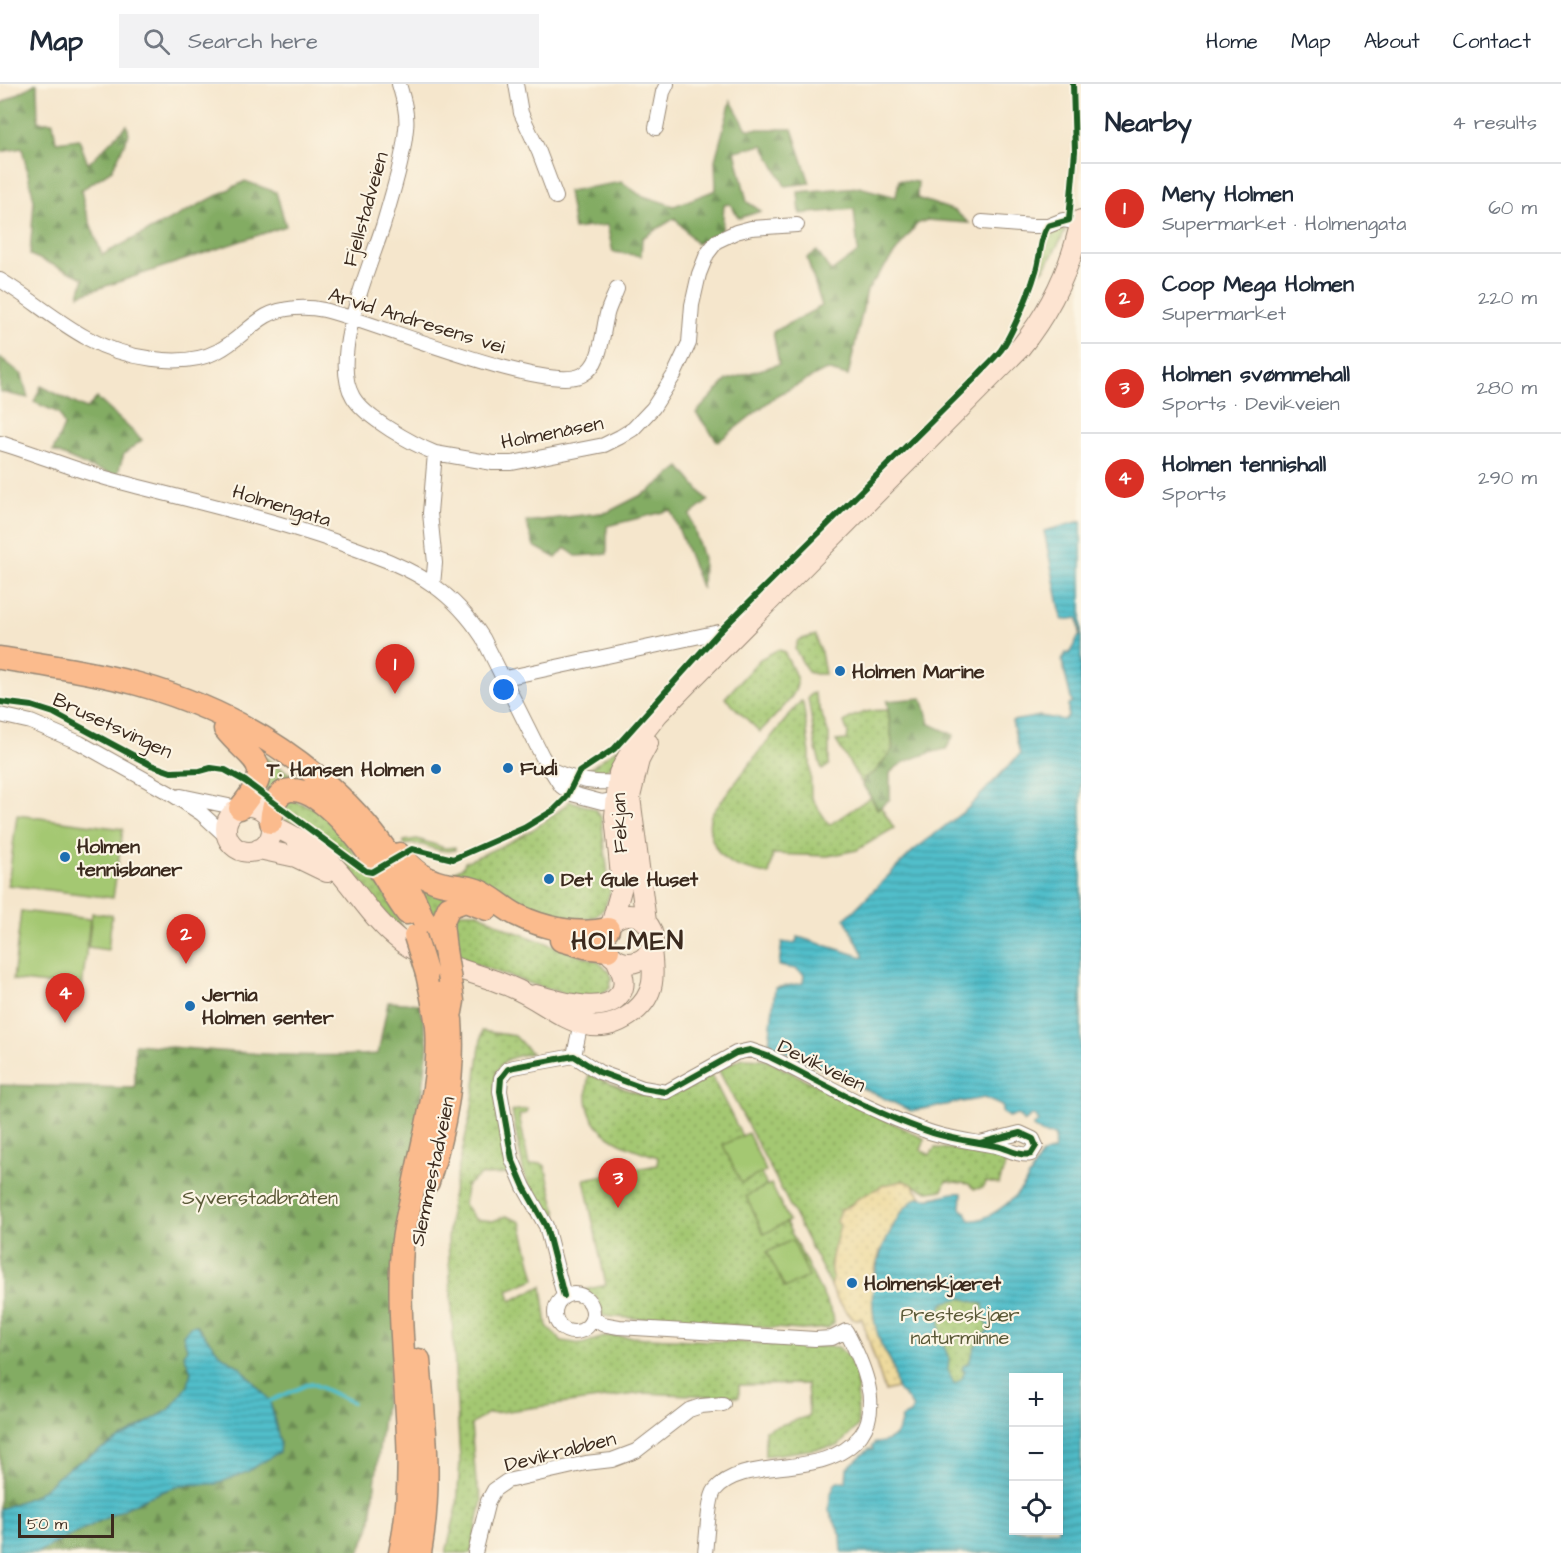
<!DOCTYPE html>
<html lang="en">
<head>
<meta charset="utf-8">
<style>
	body { margin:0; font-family:"Architects Daughter",sans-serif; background:#f2f2f3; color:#1f2937 }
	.controls { position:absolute; right:18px; bottom:18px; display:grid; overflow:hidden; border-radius:0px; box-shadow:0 6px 24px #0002 }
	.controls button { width:54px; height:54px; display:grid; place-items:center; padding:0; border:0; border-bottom:2px solid #e0e1e3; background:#fff; color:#1f2937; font:30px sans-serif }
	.scale { position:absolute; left:18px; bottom:15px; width:96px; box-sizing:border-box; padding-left:6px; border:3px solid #3b2a1e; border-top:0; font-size:16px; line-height:21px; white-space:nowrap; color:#3b2a1e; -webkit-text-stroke:4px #fcf5e5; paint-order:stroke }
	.you { position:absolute; left:504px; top:606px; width:21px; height:21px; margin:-15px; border:4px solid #fff; border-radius:50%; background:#1a73e8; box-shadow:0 0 0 9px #1a73e833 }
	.badge { display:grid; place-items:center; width:39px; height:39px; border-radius:50%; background:#d93025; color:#fff; font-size:20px; font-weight:700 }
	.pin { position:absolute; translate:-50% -50px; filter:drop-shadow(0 2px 3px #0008) }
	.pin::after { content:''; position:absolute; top:32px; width:21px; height:18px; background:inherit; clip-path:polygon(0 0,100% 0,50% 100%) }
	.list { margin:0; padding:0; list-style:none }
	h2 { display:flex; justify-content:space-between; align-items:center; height:78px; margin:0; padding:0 24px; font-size:26px }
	h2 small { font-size:20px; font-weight:400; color:#747a83 }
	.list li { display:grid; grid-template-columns:39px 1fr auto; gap:18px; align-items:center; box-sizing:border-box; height:90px; padding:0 24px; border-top:2px solid #e0e1e3 }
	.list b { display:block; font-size:22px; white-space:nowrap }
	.list p { margin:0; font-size:20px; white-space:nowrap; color:#747a83 }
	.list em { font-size:20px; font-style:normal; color:#747a83 }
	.icon { flex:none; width:33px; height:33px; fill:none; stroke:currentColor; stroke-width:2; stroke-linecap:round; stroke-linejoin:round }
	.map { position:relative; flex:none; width:1081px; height:1469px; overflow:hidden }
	header { display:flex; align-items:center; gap:36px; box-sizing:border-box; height:84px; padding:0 30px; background:#fff; border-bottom:2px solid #e0e1e3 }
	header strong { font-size:28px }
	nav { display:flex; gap:33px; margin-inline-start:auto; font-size:21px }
	.search { width:420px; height:54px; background:#f2f2f3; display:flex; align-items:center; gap:15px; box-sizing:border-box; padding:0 21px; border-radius:0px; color:#747a83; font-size:22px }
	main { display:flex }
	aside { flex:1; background:#fff }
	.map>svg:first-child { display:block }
</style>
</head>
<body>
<header>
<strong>Map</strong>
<div class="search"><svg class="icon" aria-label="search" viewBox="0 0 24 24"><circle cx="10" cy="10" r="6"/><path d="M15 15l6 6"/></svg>Search here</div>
<nav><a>Home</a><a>Map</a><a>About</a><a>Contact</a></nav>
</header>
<main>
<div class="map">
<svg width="1081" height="1469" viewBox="0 0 1081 1469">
	<defs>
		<pattern id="green-dots" width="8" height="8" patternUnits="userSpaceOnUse" patternTransform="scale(1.5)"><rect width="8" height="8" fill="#a4c872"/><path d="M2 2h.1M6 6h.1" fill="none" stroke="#87a35d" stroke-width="1.8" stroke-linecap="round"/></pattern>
		<pattern id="forest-firs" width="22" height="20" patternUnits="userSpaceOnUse" patternTransform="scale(1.5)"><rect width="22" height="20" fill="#83ac64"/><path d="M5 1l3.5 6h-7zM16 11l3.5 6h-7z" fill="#6c8c52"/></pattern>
		<pattern id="sand-dots" width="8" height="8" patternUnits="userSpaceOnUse" patternTransform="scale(1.5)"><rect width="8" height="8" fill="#eeda9e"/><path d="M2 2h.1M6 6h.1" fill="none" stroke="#cdbb88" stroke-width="1.8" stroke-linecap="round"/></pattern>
		<pattern id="water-rules" width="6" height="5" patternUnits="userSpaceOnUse" patternTransform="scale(1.5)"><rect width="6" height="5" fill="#51beca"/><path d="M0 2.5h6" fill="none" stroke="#449ba3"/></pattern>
	</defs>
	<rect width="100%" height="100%" fill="#fcf5e5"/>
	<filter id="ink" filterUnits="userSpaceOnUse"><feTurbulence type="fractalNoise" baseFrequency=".0167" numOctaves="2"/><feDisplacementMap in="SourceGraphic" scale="12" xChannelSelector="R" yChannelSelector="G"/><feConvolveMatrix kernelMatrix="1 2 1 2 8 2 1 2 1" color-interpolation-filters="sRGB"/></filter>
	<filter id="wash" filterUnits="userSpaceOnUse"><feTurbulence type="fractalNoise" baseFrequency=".008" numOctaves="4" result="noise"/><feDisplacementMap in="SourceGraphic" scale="24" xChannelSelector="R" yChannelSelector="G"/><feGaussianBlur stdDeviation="1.35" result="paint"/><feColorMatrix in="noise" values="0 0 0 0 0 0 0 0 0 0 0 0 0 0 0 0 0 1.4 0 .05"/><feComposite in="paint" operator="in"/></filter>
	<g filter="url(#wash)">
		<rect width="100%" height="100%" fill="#f5e6cc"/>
		<path fill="url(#green-dots)" stroke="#707948" stroke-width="1.5" d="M 1060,142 L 1065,148 L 1045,184 L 1042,187 L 1047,148 Z
			M 816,551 L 818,563 L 820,563 L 825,590 L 815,590 L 808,588 L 795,565 L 798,556 Z
			M 777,566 L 783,567 L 785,570 C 789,578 795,588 797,597 C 799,612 769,637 760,648 L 725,614 L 760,575 Z
			M 669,608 L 612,681 L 598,691 L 580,692 L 616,665 Z
			M 814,609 L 829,651 L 829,681 L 822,686 L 816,665 L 808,614 L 811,610 Z
			M 801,617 L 803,618 L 810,669 L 811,713 L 829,741 L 871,713 L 877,725 L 881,723 L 894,744 L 857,766 L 828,772 L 773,770 L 769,791 C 743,784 722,784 712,755 C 709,747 708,740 711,731 L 758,669 Z
			M 888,626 L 893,665 L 875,688 L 864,694 L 863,701 L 836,657 L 847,656 L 848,649 L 844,638 C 858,628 871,626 888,626 Z
			M 261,671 L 299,696 L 265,717 L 260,715 Z
			M 291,716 L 323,727 L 388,814 L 403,845 C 383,831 373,809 356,792 C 335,770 309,755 285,736 L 283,730 L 285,720 Z
			M 570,717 L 595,725 L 601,733 L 610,808 L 605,823 L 595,833 L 579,836 L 548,834 L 454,793 L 454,788 L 463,783 L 465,778 C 506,760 536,749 570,717 Z
			M 417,755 L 445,764 L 455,763 L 455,766 C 437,771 423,756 405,761 L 404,759 L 404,757 Z
			M 413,793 L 454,808 L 439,821 L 433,836 Z
			M 459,828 L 477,828 L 507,845 L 597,877 L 609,887 L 612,894 L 610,903 C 605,907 601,912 595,913 C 571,918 483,882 456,873 L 451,843 Z
			M 482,947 L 515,952 L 531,969 C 509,974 498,974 494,1000 L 510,1090 L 481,1091 L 466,1102 L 464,1120 L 475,1135 L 493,1137 L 506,1132 L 521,1138 L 535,1195 L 508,1206 L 511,1217 L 542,1202 L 547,1242 L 562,1257 L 582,1260 L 607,1252 L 838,1263 L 857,1281 L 858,1342 L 838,1362 L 765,1372 L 765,1346 L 809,1332 L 807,1300 L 739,1301 L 739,1313 L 643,1309 L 486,1330 L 471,1341 L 476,1398 L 482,1416 L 471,1469 L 446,1469 L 457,1423 L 460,1377 L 448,1156 L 451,1118 L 472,1023 Z
			M 743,974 L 764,975 L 925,1055 L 921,1066 L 930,1071 L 935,1064 L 998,1068 L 1008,1072 L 999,1100 L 985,1098 L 983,1104 L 974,1105 L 969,1100 L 946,1097 L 942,1106 L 929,1108 L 903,1097 L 884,1101 L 846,1123 L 830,1181 L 833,1195 L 831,1202 L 772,1087 L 718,985 Z
			M 589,990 C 606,998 651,1018 669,1012 C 683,1008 697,998 711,991 L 833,1231 L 834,1239 L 828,1244 L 802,1246 L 603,1232 L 597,1215 L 584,1206 L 606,1201 L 584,1095 L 657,1081 L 658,1073 C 613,1059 577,1045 589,990 Z
			M 527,1025 L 527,1029 L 519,1031 L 529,1081 L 541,1079 L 545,1082 L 557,1131 L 550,1133 L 528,1100 L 524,1090 L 512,1027 Z
			M 880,1193 L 990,1220 L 989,1249 L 967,1292 L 933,1326 Z"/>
		<path fill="url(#forest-firs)" stroke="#5f6b41" stroke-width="1.5" d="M 35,0 L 37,0 L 38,38 L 53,38 L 56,58 L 79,55 L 88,80 L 127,41 L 129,50 L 112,86 L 81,106 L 85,125 L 102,171 L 245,97 L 276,108 L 286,142 L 79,211 L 84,194 L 30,171 L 34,116 L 22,64 L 0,68 L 0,20 Z
			M 731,17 L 747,45 L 792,45 L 810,99 L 785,102 L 763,61 L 735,67 L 747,118 L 761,127 L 739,134 L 730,120 L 724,121 L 722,147 L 697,160 L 675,134 L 642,154 L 641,172 L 613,168 L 607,141 L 574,145 L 568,107 L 622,98 L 640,111 L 674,122 L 716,106 L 715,76 Z
			M 899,96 L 918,98 L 917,114 L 955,127 L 969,139 L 927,136 L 917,140 L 867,206 L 848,292 L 826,286 L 776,312 L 718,358 L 696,329 L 727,296 L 779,280 L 773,248 L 822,222 L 807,174 L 817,167 L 831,188 L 858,168 L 854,125 L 800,130 L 798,108 L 859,103 L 896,113 Z
			M 0,273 L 22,291 L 28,314 L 0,308 Z
			M 41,302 L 86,325 L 97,314 L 142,356 L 124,370 L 117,391 L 89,383 L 53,367 L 64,342 L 59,329 L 34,318 Z
			M 680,383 L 708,417 L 690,431 L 703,474 L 702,505 L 671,426 L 607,442 L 607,470 L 576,472 L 565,464 L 556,474 L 534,462 L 526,438 L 608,428 L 649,407 Z
			M 922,614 L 930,640 L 954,651 L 946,665 C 929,669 902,675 890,689 L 890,715 L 878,725 L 863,701 L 864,694 L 875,688 L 893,665 L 887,617 Z
			M 388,918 L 420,920 L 428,960 L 397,1239 L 383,1333 L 370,1443 L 359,1469 L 36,1469 L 148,1413 L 181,1401 L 216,1400 L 279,1368 L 280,1359 L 270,1317 L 241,1284 L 221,1271 L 196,1241 L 183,1251 L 187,1264 L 184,1271 L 191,1287 L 188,1303 L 169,1326 L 70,1383 L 36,1411 L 0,1425 L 0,1001 L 135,1004 L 135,960 C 215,967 297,975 378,970 Z"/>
		<path fill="url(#sand-dots)" stroke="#94825e" stroke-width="1.5" d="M 903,1097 L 912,1100 L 922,1114 L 920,1113 L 880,1168 L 873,1191 L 874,1234 L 880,1258 L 892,1280 L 897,1304 L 885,1307 L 862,1235 L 853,1235 L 836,1214 L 831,1202 L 833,1195 C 826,1182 837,1157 840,1141 L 836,1137 L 840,1126 L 851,1121 L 857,1115 L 884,1101 Z"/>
		<path fill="#a4c872" stroke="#707948" stroke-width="1.5" d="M 17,731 L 123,745 L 113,814 L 8,801 Z
			M 21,827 L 90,835 L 82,904 L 13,896 Z
			M 92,829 L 112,831 L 108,866 L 88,863 Z
			M 748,1049 L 766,1087 L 741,1099 L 723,1061 Z
			M 771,1100 L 789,1137 L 764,1150 L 746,1112 Z
			M 792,1156 L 809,1192 L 785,1204 L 767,1168 Z"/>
		<path fill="url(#water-rules)" stroke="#467474" stroke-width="1.5" fill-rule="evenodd" d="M 1081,437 L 1081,1469 L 842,1469 L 841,1451 L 829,1427 L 830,1412 L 835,1400 L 839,1397 L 846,1398 L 847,1384 L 869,1365 L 873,1366 L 872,1362 L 875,1359 C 892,1358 899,1351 902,1334 L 910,1330 L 913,1325 C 909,1312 901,1312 897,1303 C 894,1296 895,1287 892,1280 C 889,1273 884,1267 881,1260 C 867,1224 871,1186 888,1152 C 895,1138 904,1119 920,1113 C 933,1118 946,1107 962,1109 L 961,1125 L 966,1128 L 970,1136 C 986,1138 1011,1119 1022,1104 C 1030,1094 1034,1082 1041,1072 C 1045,1068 1048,1067 1054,1067 L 1055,1051 L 1043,1050 L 1033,1043 L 1039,1037 L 1033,1031 L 1024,1038 L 1018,1031 L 1008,1033 L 1002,1028 L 1002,1022 L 984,1014 L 911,1027 L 769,960 L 775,904 L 803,899 L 804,891 L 796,885 L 779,882 L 782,858 L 795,860 L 798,853 L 863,873 L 863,870 L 845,835 L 913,767 L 967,725 L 1020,670 L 1012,637 L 1040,632 L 1064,636 L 1068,632 L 1068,621 L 1072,619 L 1062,577 L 1066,569 L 1069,570 L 1080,550 L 1078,534 L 1062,536 L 1044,447 ZM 962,1214 L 983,1220 L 988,1246 L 975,1262 L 969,1279 L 963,1282 L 962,1286 L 965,1287 L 961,1296 L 954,1300 L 948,1286 L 949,1274 L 941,1256 L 939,1230 L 941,1223 L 945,1218 ZM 1014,1294 L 1058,1294 L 1058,1446 L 1014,1446 Z
			M 196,1241 L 221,1271 L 241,1284 L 270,1317 L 280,1359 L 279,1368 L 247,1388 L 216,1400 L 181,1401 L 148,1413 L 36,1469 L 0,1469 L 0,1425 L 36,1411 L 70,1383 L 169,1326 L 188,1302 L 191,1287 L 184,1271 L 187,1264 L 183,1251 L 190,1242 Z"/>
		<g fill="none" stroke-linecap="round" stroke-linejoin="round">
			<path stroke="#51beca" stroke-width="4" d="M 270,1317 L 311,1299 L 352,1318"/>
		</g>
	</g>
	<g filter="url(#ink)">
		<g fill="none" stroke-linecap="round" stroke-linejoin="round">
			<g stroke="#988875" stroke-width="16">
				<path id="street" d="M 399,0 C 403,14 408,30 406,45 C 403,77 392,111 383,142 C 370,183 329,273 353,313 C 365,334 413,360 435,369 L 430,429 L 435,479 L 433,501
					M 516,0 L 521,29 L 539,68 L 556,113
					M 656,44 L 663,8 L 667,0
					M 982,138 L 1033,142 L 1048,142 L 1063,136 L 1081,139
					M 0,196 C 30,214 56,237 87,254 C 121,273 182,286 218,267 C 236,258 249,242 266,232 C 282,223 306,222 324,226 C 372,237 545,310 582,291 C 602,281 602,250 607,230 C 609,222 614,213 617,205
					M 0,359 C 38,370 74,386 113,396 C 188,416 264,433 337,458 C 370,470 405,481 433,501 C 453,515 470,534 483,554 L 542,672 L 561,702 L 572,710 L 602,718 L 625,714
					M 435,369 L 493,379 L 512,379 L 604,361 L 620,353 L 633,345 L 653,324 L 674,291 L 689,259 L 692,221 L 699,190 L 707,170 L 717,157 L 736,148 L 751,144 L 797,141
					M 505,594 L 719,548
					M 0,631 L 31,638 L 80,659 L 173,711 L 202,730 L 227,753
					M 549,685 C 565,692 579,697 596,698 C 607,699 615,697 625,702
					M 181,712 L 238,724
					M 574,972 L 582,933
					M555 1229a19 19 0 1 1 38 0a19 19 0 1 1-38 0Z
					M 564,1212 L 546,1142 L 524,1103 L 512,1075 L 500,1007 L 501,994 L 508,985 L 514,983 L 574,972 L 599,988 L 643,1004 L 666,1008 L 736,969 L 750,966 L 770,973 C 821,998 871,1028 924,1046 C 947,1055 972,1057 996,1062 C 1007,1064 1020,1073 1031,1070 L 1036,1062 L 1033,1055 L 1020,1049 L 980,1059
					M 593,1233 L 602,1240 L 619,1243 L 815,1255 L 832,1254 L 846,1247 C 861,1275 883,1321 861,1351 C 825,1398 744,1370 715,1406 C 708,1415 707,1455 705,1469
					M 475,1469 L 488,1417 L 494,1406 L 507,1397 L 586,1379 L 612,1376 L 636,1367 L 689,1326 L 701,1322 L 723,1320"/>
			</g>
			<g stroke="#988875" stroke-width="22">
				<path id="secondary" d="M226 745a23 23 0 1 1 46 0a23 23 0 1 1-46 0Z
					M 271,741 C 292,751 316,763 332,780 C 356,805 374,838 402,858 C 433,881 476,888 511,903 C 554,920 586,965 634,928 C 656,910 654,891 651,866
					M 259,765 L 296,773 L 327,788
					M605 855a24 24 0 1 1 48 0a24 24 0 1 1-48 0Z
					M 612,838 L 622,802 L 615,732 L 619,689 L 636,658 L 658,630 L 694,593 L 1020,264 C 1050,227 1071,183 1081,136
					M 646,838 L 630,713 L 639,676 L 648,659
					M 535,911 C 558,916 604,933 620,910 C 628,899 621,886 616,875"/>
			</g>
			<g stroke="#988875" stroke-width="25">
				<path id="primary" d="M 0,574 C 46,581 93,588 138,600 C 270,637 390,726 432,860
					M 225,645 C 252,679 278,678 240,724
					M 271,738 C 272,725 275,707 291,706 C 321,704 365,762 379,785 C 389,800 396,815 407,829
					M 399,770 C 414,787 427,798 450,801 C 459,802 468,803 477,806 C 492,812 503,824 517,831 C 543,844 579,852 608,845
					M 561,856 L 585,863 L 608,866
					M 445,866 L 442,839 L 449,823 L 465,817 L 487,825
					M 450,897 L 453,917 L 451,928
					M 428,1098 C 445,1044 455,993 451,936
					M 419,1276 C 425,1346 432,1400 420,1469
					M 400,1469 C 422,1369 394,1266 402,1164 C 404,1143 410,1122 414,1101 C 424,1050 441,996 437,943 C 435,925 431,908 427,890"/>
			</g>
			<use href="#street" stroke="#fff" stroke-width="14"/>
			<use href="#secondary" stroke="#fde4d1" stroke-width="20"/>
			<use href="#primary" stroke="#fbbb8d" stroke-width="22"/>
			<g stroke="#988875" stroke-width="25" stroke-linecap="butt">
				<path id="primary-bridge" d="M 415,852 L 427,890
					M 445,866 L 450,897"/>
			</g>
			<use href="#primary-bridge" stroke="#fbbb8d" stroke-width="22"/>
			<g stroke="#fcf5e5" stroke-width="10">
				<path id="cycleway" d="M 0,618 L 32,622 L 54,629 L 151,681 L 171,688 L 200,687 L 211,684 L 225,686 L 245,697 L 366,787 L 372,788 L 412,765 L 453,775 L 524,744 L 554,726 L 566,714 L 579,688 L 614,665 L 719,548 L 976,293 C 984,284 993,276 1001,266 C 1011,252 1030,208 1035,190 C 1041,174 1039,156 1048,142 L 1069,136 L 1075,67 L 1073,0
					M 564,1212 L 546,1142 L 524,1103 L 512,1075 L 500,1007 L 501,994 L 508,985 L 514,983 L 574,972 L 599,988 L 643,1004 L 666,1008 L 736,969 L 750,966 L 770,973 C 821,998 871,1028 924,1046 C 947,1055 972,1057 996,1062 C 1007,1064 1020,1073 1031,1070 L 1036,1062 L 1033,1055 L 1020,1049 L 980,1059"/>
			</g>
			<use href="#cycleway" stroke="#1b5e20" stroke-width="6"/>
		</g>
	</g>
	<g fill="#1f6fb2" stroke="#fcf5e5" stroke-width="2">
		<circle cx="840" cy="587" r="6"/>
		<circle cx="508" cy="684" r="6"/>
		<circle cx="436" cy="685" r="6"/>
		<circle cx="65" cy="773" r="6"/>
		<circle cx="549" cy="795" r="6"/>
		<circle cx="190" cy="922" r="6"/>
		<circle cx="852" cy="1199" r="6"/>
	</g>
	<g text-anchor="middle" stroke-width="4.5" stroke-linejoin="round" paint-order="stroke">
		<g font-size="20" fill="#3b2a1e" stroke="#fcf5e5">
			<text transform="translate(365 125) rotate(-74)" y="7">Fjellstadveien</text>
			<text transform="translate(417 236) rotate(17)" y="7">Arvid Andresens vei</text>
			<text transform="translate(552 348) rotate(-11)" y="7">Holmenåsen</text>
			<text transform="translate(282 421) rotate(17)" y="7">Holmengata</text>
			<text transform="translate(113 641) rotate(25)" y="7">Brusetsvingen</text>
			<text transform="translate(619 739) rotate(-92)" y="7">Fekjan</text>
			<text transform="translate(822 981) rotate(26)" y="7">Devikveien</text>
			<text transform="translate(432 1087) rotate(-78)" y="7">Slemmestadveien</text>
			<text transform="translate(560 1367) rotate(-14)" y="7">Devikrabben</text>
		</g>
		<g font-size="20" font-weight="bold" fill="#3b2a1e" stroke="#fcf5e5" text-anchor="start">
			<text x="852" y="594">Holmen Marine</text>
			<text x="520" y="691">Fudi</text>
			<text x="424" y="692" text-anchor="end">T. Hansen Holmen</text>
			<text x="77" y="769">Holmen<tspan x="77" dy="23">tennisbaner</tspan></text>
			<text x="561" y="802">Det Gule Huset</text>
			<text x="202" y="917">Jernia<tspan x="202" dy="23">Holmen senter</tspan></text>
			<text x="864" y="1206">Holmenskjæret</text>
		</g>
		<g font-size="20" fill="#5a5937" stroke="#fcf5e5">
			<text x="260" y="1120">Syverstadbråten</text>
			<text x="960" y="1237">Presteskjær<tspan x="960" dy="23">naturminne</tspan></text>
		</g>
		<g font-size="26" font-weight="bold" letter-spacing="1.5" fill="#3b2a1e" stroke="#fcf5e5">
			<text x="628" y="865">HOLMEN</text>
		</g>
	</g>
</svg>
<div class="controls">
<button>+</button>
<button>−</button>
<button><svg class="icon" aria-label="locate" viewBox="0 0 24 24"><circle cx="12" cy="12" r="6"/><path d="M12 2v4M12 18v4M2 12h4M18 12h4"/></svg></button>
</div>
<div class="scale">50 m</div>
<div class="you"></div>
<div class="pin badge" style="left:395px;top:610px">1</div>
<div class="pin badge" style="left:186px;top:880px">2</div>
<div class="pin badge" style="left:618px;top:1124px">3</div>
<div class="pin badge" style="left:65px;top:939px">4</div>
</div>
<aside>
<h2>Nearby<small>4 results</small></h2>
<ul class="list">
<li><span class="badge">1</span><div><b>Meny Holmen</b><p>Supermarket · Holmengata</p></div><em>60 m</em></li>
<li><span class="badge">2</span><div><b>Coop Mega Holmen</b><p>Supermarket</p></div><em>220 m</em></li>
<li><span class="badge">3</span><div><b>Holmen svømmehall</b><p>Sports · Devikveien</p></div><em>280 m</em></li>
<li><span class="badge">4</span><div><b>Holmen tennishall</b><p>Sports</p></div><em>290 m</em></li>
</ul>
</aside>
</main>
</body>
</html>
